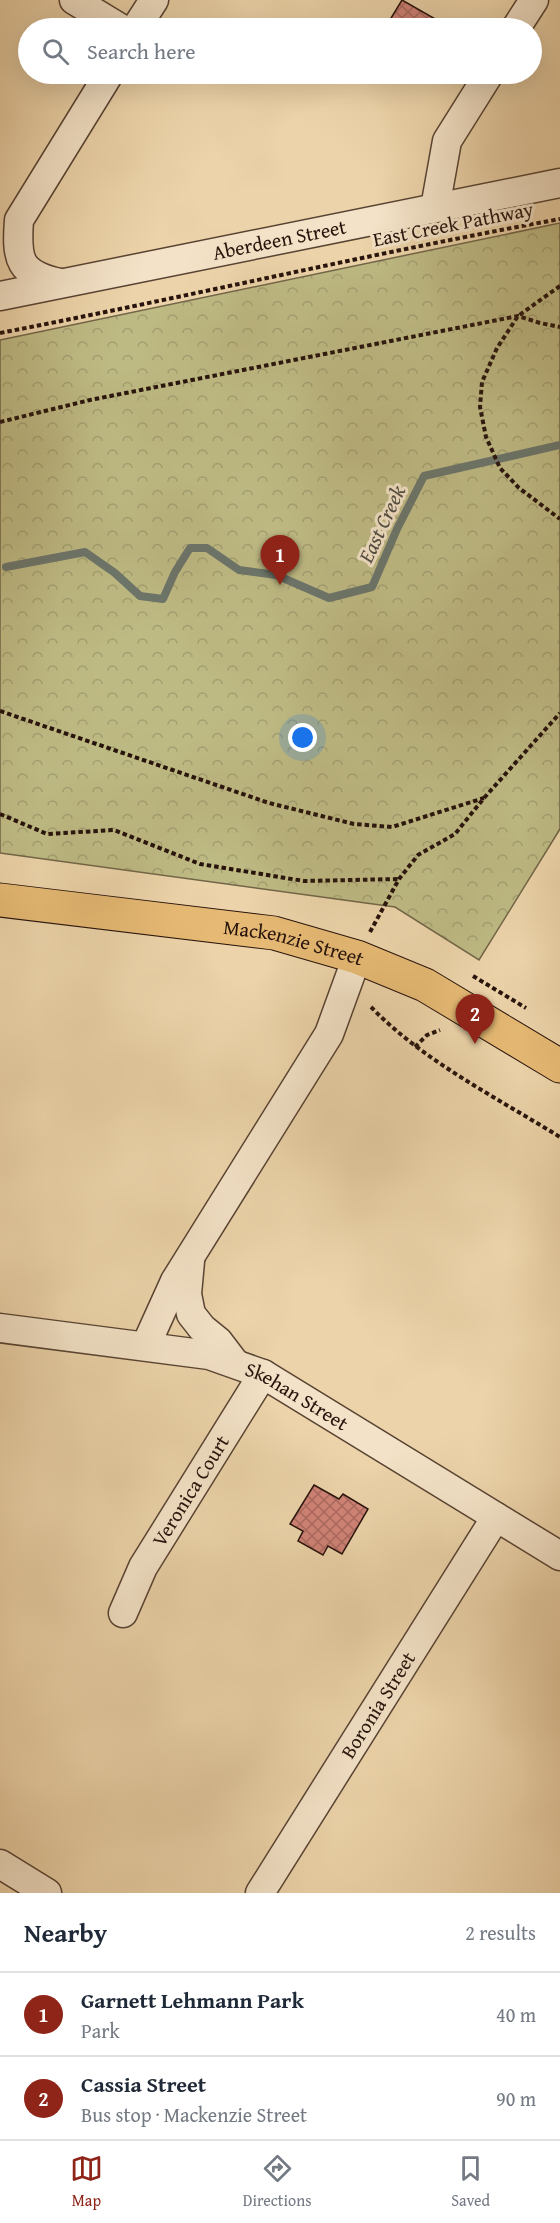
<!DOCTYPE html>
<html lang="en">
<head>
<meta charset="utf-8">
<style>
	body { margin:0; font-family:"Gentium Book Plus",serif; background:#f2f2f3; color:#1f2937 }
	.you { position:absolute; left:303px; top:738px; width:21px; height:21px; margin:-15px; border:4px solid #fff; border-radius:50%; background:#1a73e8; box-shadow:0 0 0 9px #1a73e833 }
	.badge { display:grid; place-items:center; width:39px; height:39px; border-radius:50%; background:#8f2418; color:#fff; font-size:20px; font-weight:700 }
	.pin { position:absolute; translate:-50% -50px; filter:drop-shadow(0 2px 3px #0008) }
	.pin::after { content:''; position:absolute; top:32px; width:21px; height:18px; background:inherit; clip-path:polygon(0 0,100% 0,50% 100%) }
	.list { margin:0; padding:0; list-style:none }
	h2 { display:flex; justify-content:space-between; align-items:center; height:78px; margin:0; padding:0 24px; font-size:26px }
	h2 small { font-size:20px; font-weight:400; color:#747a83 }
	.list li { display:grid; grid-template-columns:39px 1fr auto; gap:18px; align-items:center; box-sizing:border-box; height:84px; padding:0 24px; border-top:2px solid #e0e1e3 }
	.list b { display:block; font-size:22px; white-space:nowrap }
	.list p { margin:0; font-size:20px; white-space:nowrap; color:#747a83 }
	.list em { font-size:20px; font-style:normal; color:#747a83 }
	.icon { flex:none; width:33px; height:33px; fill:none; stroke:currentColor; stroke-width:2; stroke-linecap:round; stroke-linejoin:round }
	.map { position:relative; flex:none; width:560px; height:1893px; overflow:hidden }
	.search { position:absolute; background:#fff; box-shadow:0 6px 24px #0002; left:18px; right:18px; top:18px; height:66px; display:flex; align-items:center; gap:15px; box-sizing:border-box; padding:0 21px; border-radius:33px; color:#747a83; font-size:22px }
	.sheet { height:246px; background:#fff }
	nav { display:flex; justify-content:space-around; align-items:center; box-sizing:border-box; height:84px; border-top:2px solid #e0e1e3; background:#fff; font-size:16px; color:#747a83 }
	nav a { display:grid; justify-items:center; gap:3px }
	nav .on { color:#8f2418 }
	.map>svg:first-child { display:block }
</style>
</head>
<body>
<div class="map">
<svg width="560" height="1893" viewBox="0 0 560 1893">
	<defs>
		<pattern id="forest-crowns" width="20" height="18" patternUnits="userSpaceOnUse" patternTransform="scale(1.5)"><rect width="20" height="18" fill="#beba84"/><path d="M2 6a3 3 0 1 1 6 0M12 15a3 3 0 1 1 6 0" fill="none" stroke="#a39f71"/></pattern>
		<pattern id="building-cross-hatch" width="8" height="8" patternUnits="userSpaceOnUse" patternTransform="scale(1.5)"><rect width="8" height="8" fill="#d18377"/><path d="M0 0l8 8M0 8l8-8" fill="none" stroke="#aa6a60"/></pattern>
	</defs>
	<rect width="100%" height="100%" fill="#ecd3a9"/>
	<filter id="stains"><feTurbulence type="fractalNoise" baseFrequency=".00333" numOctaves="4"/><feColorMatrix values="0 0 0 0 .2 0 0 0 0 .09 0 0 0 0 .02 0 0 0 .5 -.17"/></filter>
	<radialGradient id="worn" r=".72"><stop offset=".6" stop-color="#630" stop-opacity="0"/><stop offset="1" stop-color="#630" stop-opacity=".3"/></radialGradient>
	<path fill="url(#forest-crowns)" stroke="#726648" stroke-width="1.5" d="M 560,223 L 560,829 L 479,960 L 395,907 L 0,853 L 0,340 Z"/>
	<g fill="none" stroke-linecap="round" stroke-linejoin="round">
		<path stroke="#6b756b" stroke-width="8" d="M 6,567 L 85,552 L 115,573 L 140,596 L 163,599 L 175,572 L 190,548 L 207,548 L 239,570 L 276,575 L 329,598 L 372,587 L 397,529 L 424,476 L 560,445"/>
	</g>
	<path fill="url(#building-cross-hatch)" stroke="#27130c" stroke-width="1.5" d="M 402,0 L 444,24 L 441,28 L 385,28 Z
		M 314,1485 L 339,1499 L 343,1494 L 368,1509 L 342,1554 L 328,1546 L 323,1555 L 298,1541 L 303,1531 L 290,1524 Z"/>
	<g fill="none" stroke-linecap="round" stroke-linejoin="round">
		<g stroke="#584333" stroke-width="31">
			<g id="minor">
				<path d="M 74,0 L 120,28"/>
				<path d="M 136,28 L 154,0"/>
				<path d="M 516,28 L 534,0"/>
				<path d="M 435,208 L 447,141 L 489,74"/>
				<path d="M 60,283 C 19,274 16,260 19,220 L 109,74"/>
				<path id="s1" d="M 0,296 L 560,183"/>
				<path d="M 190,1261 L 187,1294 L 191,1314 L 202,1328 L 218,1341 L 234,1362"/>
				<path id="s2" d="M 0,1328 L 209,1355 L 263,1374 L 560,1556"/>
				<path d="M 146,1345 L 175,1281 L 329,1034 L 357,957"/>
				<path id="s3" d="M 123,1613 L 143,1567 L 263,1374"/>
				<path d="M 0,1864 L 47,1893"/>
				<path id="s4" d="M 260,1893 L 496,1517"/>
			</g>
		</g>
		<g stroke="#27130c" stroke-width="35">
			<g id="major">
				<path id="s5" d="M 0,900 L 274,933 L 357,957 L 425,985 L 560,1066"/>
			</g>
		</g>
		<path stroke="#27130c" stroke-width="4" stroke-dasharray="4.5 3" stroke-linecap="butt" d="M 560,286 L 518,316 L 497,348 L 482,382 L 480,407 L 486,437 L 500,468 L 519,488 L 560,519
			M 0,333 C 187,297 373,253 560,219
			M 0,422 L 90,400 L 518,316 L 540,323 L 560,327
			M 0,711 L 269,803 L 354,824 L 392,827 L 484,798
			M 0,814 L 47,834 L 114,830 L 200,864 L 304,881 L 399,879
			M 370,932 L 399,879 L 418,855 L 455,834 L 484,798 L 560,713
			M 473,976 L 526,1008
			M 371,1007 C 422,1060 497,1098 560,1137
			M 415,1047 L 427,1035 L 440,1030"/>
		<use href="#minor" stroke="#f3e2c7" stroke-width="28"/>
		<use href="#major" stroke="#e6ba74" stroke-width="33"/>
	</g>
	<g text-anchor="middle" stroke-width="6" stroke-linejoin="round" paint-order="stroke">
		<g font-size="20" fill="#27130c" stroke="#f3e2c7">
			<text transform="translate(453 224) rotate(-11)" y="7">East Creek Pathway</text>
			<text dy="7" stroke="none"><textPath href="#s1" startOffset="285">Aberdeen Street</textPath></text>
			<text dy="7" stroke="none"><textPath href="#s5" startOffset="297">Mackenzie Street</textPath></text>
			<text dy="7" stroke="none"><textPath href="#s2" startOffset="308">Skehan Street</textPath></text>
			<text dy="7" stroke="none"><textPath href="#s3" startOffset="140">Veronica Court</textPath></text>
			<text dy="7" stroke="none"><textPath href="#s4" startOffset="222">Boronia Street</textPath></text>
		</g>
		<g font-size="21" font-style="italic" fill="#4f4c43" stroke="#f3e2c7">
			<text transform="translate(382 524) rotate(-65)" y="7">East Creek</text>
		</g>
	</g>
	<rect width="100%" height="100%" filter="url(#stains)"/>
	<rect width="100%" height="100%" fill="url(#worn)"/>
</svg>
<div class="you"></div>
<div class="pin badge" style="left:280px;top:585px">1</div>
<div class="pin badge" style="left:475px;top:1044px">2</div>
<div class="search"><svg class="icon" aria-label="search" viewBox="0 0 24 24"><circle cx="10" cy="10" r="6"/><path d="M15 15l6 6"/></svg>Search here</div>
</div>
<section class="sheet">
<h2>Nearby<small>2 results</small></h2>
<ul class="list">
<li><span class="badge">1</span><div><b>Garnett Lehmann Park</b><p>Park</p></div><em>40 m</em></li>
<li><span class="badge">2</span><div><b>Cassia Street</b><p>Bus stop · Mackenzie Street</p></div><em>90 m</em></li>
</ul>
</section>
<nav>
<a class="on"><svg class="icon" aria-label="map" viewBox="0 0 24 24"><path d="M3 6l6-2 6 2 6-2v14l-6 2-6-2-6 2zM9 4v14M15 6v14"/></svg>Map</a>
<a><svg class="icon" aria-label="directions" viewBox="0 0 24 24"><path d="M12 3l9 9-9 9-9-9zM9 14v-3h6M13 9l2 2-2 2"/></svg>Directions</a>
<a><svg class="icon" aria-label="saved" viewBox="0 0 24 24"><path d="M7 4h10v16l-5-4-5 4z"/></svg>Saved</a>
</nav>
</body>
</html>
